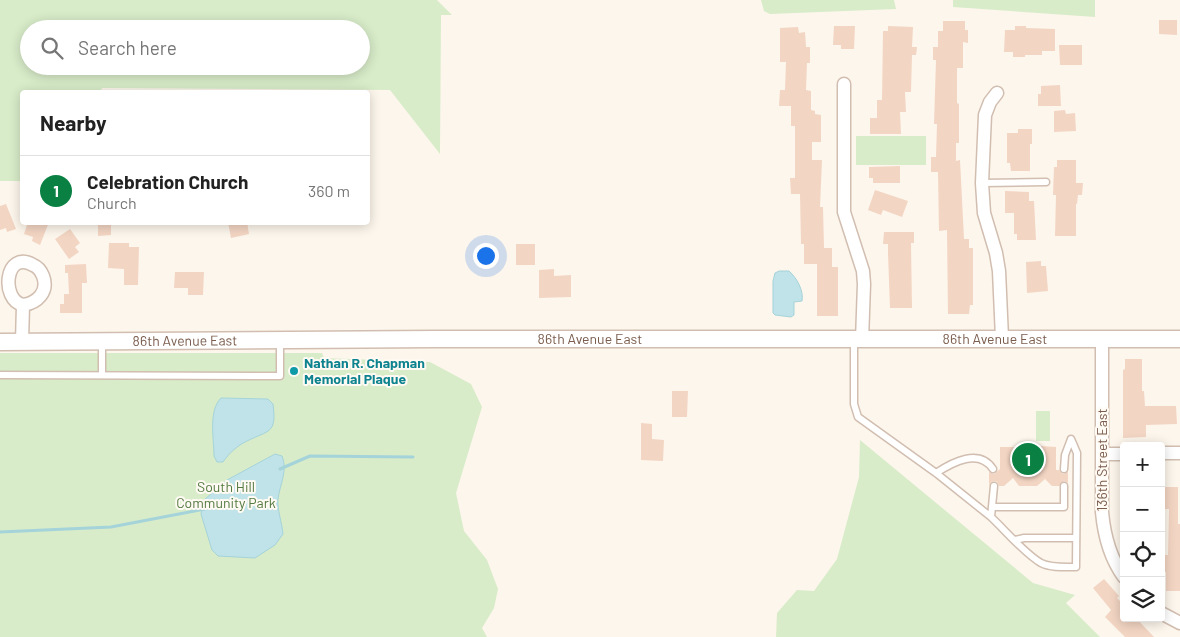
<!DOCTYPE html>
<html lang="en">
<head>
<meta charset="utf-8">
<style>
	body { margin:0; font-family:Barlow,sans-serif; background:#f6f6f6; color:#222 }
	.controls { position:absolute; right:15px; bottom:15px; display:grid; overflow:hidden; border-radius:5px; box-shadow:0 2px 12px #0003 }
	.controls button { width:45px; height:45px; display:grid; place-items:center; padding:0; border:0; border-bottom:1px solid #e0e0e0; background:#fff; color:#222; font:25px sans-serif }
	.you { position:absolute; left:485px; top:255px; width:18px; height:18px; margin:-12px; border:4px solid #fff; border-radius:50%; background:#1a73e8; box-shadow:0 0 0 8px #1a73e833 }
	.badge { display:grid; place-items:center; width:32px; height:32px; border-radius:50%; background:#0b8043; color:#fff; font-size:16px; font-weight:700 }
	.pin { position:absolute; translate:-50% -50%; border:2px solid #fff; box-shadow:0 1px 5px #0006 }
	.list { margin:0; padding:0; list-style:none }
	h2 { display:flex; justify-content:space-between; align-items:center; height:65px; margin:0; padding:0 20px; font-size:21px }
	h2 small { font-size:16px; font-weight:400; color:#767676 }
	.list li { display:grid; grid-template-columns:32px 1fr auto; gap:15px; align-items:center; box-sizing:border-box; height:70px; padding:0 20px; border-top:1px solid #e0e0e0 }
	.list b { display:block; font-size:19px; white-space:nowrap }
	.list p { margin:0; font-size:16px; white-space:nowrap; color:#767676 }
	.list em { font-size:16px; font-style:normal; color:#767676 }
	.icon { flex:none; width:28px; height:28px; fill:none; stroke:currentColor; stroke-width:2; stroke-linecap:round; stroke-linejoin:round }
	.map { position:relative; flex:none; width:1180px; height:637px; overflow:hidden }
	.search { position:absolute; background:#fff; box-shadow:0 2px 12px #0003; left:20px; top:20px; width:350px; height:55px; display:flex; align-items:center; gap:12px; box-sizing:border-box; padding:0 18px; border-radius:28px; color:#767676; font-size:19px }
	.panel { position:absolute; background:#fff; box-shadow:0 2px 12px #0003; left:20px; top:90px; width:350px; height:135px; border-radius:5px }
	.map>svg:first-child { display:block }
</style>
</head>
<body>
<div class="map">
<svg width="1180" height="637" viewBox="0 0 1180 637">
	<rect width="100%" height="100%" fill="#fdf6ec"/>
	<path fill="#d8ecc9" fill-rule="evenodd" d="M 0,0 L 437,0 L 452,15 L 441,15 L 440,154 L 390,90 L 102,88 L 101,92 L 22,92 L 22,181 L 0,181 ZM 29,29 L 361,29 L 361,66 L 29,66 Z
		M 761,0 L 894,0 L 896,9 L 770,14 L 764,11 Z
		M 953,0 L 1095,0 L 1095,17 L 953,7 Z
		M 856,136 L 926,136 L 926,165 L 856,165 Z
		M 0,353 L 322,353 L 324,358 L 430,362 L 471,384 L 482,407 L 456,493 L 464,531 L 487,560 L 498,589 L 494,608 L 482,628 L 487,637 L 0,637 Z
		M 1036,411 L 1050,411 L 1050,441 L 1036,441 Z
		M 860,440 L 1033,583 L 1075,595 L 1066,603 L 1100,637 L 776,637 L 777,613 L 797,590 L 814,591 L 837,559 L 859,477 Z"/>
	<path fill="#bfe3e8" stroke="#a5d3da" d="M 779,271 L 789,271 C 797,278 804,291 802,301 L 794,302 L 794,315 L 791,317 L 775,315 L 773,313 L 773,281 L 775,273 Z
		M 221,398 L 268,399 L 273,404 C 277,434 269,430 247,441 C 237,446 229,453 223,462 L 217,462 L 214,456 C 214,439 208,411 221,398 Z
		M 275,454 L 282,456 C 288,470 280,484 278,499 C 277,509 282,523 283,534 L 275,545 L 255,558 L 218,556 L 212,550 L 201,514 L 204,500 L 227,480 Z"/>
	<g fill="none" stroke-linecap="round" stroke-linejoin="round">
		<path stroke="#a5d3da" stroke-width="3" d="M 280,469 L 310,456 L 413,457
			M 0,532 L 111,527 L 205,509"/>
	</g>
	<path fill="#f3d5c3" d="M 1159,20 L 1177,20 L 1177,35 L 1159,34 Z
		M 943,21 L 965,21 L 965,30 L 968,30 L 968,43 L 963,42 L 963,68 L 957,68 L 957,103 L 959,104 L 959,143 L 956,143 L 956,161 L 960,160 L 964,239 L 969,239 L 969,248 L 973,248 L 973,305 L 970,305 L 969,314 L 948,314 L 947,230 L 939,231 L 938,172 L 931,172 L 931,157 L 936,157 L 937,124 L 934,124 L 936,60 L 933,60 L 933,47 L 938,47 L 938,31 L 943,31 Z
		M 834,26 L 855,26 L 854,49 L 841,49 L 841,45 L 833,45 Z
		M 888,26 L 913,27 L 912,47 L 917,47 L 916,55 L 912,55 L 911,92 L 905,92 L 906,112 L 900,112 L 901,134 L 870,134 L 870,118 L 877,118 L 877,100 L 882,100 L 883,31 L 888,31 Z
		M 1015,26 L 1026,26 L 1026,28 L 1055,29 L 1055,51 L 1042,51 L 1042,55 L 1025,55 L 1025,57 L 1013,57 L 1013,52 L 1004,52 L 1005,30 L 1015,30 Z
		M 798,27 L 799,33 L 805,32 L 806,47 L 810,47 L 810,63 L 807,63 L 806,90 L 811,91 L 811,110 L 815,111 L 815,114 L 821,115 L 821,142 L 812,142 L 812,160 L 822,160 L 820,207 L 823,207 L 824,248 L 832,248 L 832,267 L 838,267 L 838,316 L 817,316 L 817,264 L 804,264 L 804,244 L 801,244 L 800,194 L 791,194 L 790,178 L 795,178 L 795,126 L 791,126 L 791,106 L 779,106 L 780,90 L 785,90 L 786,62 L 780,62 L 780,28 Z
		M 1059,45 L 1082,45 L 1082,65 L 1060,65 Z
		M 1060,85 L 1061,106 L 1038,106 L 1038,94 L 1041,94 L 1041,86 Z
		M 1065,110 L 1066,114 L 1075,113 L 1076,131 L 1054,132 L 1054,111 Z
		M 1018,129 L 1032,129 L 1032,144 L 1030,144 L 1030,171 L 1011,171 L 1010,163 L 1007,163 L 1007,133 L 1018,133 Z
		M 1057,160 L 1076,160 L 1076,183 L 1083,183 L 1082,195 L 1078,195 L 1077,204 L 1076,204 L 1076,236 L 1055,236 L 1056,195 L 1053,195 L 1054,167 L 1057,167 Z
		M 900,166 L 900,183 L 873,183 L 873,178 L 869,178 L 869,167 Z
		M 875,190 L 908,201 L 902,217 L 883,210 L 881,215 L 868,210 Z
		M 1005,191 L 1029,192 L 1029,201 L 1034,201 L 1036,240 L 1017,240 L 1017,234 L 1014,234 L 1014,213 L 1005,213 Z
		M 6,204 L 16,229 L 7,232 L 6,228 L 0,230 L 0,206 Z
		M 28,222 L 49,222 L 40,245 L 32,241 L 33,237 L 24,234 Z
		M 98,222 L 111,222 L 111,235 L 98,236 Z
		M 228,222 L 247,222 L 249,234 L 231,238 Z
		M 70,229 L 80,243 L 75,247 L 79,252 L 69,259 L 55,239 Z
		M 884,232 L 914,232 L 914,243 L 911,243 L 912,308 L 890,308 L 888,253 L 888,244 L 883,244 Z
		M 109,243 L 129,243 L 129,247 L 139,247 L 138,285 L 124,285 L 124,269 L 108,268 Z
		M 516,244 L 535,244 L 535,265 L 516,265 Z
		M 1041,261 L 1041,266 L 1046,266 L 1048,291 L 1027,293 L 1026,262 Z
		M 86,264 L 87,283 L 82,283 L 82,313 L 60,313 L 60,304 L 64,304 L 64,294 L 69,294 L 68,273 L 65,273 L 65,265 Z
		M 554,269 L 554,276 L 571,275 L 571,297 L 539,298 L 539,270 Z
		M 175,272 L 204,272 L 203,295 L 188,295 L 188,288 L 174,288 Z
		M 1125,359 L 1142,359 L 1142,391 L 1144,391 L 1145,406 L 1176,406 L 1177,424 L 1146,425 L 1146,437 L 1123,438 L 1123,370 L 1125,369 Z
		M 672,391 L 688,391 L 687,417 L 672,417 Z
		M 641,423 L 652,424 L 652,439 L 664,440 L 663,461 L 641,460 Z
		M 1041,446 L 1056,447 L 1056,470 L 1059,470 L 1063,474 L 1068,472 L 1068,483 L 1064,481 L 1059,486 L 1052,486 L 1045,479 L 1037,486 L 1019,486 L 1013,478 L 1004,486 L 999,486 L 997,482 L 994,481 L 990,483 L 989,486 L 989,472 L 994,474 L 1000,469 L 1000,447 L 1014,447 L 1014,449 L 1041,449 Z
		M 1161,487 L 1178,487 L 1178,524 L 1180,524 L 1180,591 L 1166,591 L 1166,572 L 1161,572 L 1161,555 L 1168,555 L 1169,509 L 1161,509 Z
		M 1104,579 L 1119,596 L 1117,598 L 1124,605 L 1124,618 L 1136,618 L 1154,637 L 1125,637 L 1105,617 L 1111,610 L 1093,588 Z"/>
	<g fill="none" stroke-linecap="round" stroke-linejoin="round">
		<g stroke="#d1beb0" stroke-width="9">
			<path id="service" d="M 982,183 L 1046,182
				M 854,340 L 854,404 L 858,417 L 936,473 L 991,517 L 994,486
				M 0,375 L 280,376 L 280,342
				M 102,375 L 102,343
				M 936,473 C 953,462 979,448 993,469
				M 992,507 L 1064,507 L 1064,486
				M 991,517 C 1005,530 1025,554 1041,563 C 1051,568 1065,567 1076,567 L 1077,453 L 1071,439 L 1065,455 L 1064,469
				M 1015,540 L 1024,538 L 1076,538"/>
		</g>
		<g stroke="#d1beb0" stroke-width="15">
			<path id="minor" d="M 844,84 L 844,212 L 863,271 L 864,284 L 862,340
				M 997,93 L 990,102 L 985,115 L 982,183 L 984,213 L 996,253 L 999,271 L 1002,338
				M 1102,338 L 1102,512 C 1104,534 1110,558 1124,577
				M 22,342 L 23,305 C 0,300 5,249 33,265 C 38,267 41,271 43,276 C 49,292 37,303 23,305
				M 1161,453 L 1180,453
				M 1102,454 L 1124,454
				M 1161,613 L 1180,623"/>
		</g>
		<g stroke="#d1beb0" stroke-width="19">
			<g id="tertiary">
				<path id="s1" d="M 0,342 L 435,339 L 1180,339"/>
			</g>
		</g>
		<use href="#service" stroke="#fff" stroke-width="6"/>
		<use href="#minor" stroke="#fff" stroke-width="12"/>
		<use href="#tertiary" stroke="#fff" stroke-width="16"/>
	</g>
	<circle fill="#0f9aa8" stroke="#fffaf3" stroke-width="2" cx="294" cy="371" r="5"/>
	<g text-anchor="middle" stroke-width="4" stroke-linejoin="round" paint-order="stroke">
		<g font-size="14" fill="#7a5c4d" stroke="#fffaf3">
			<text dy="5" stroke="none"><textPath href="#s1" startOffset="995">86th Avenue East</textPath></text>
			<text dy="5" stroke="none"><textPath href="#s1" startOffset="590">86th Avenue East</textPath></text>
			<text dy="5" stroke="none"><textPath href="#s1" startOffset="185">86th Avenue East</textPath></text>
			<text transform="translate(1102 460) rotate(-90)" y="5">136th Street East</text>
		</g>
		<g font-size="14" font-weight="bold" fill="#0d838f" stroke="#fffaf3" text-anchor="start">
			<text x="304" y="368">Nathan R. Chapman<tspan x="304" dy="16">Memorial Plaque</tspan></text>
		</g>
		<g font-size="14" fill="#537a41" stroke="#fffaf3">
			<text x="226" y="492">South Hill<tspan x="226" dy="16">Community Park</tspan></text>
		</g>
	</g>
</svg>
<div class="controls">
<button>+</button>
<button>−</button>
<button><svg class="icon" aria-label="locate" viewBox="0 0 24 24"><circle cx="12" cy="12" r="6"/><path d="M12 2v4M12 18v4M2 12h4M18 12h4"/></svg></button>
<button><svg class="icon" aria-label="layers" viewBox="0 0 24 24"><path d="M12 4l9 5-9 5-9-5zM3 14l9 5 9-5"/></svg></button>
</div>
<div class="you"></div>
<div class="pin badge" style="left:1028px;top:459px">1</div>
<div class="search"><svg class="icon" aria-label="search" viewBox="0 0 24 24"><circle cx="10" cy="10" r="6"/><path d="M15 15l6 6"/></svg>Search here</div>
<section class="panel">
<h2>Nearby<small></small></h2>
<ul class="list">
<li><span class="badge">1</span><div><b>Celebration Church</b><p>Church</p></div><em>360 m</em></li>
</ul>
</section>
</div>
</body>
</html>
